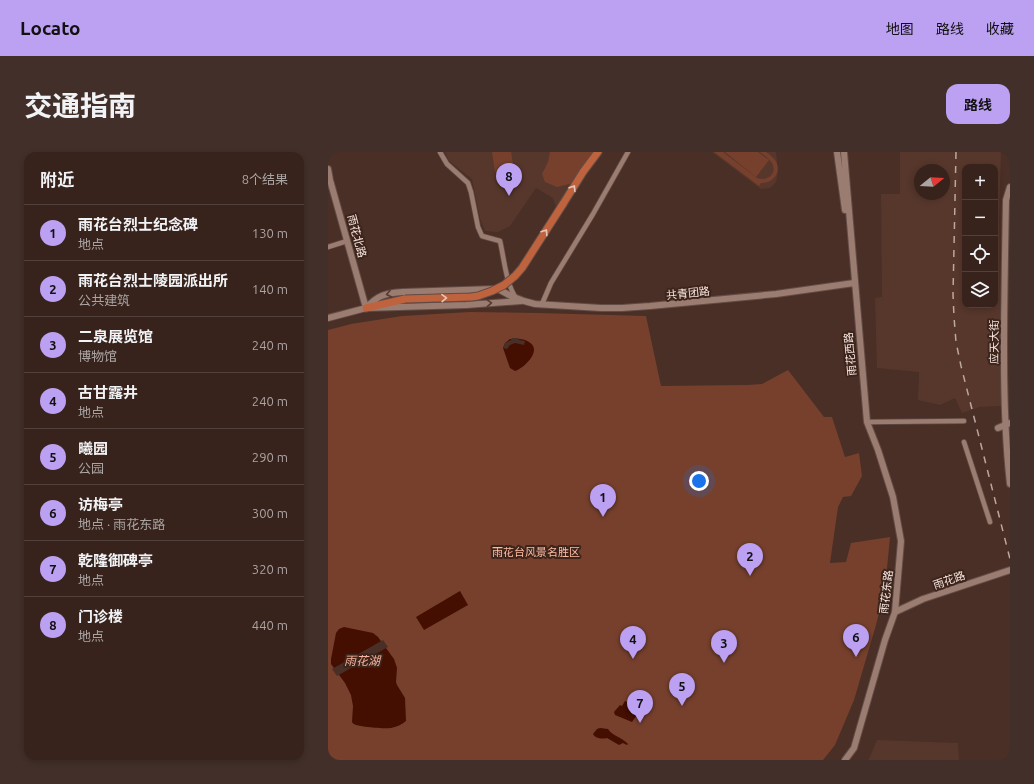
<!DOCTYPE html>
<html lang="zh">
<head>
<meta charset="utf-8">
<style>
	body { margin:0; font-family:Ubuntu,"Noto Sans SC",sans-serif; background:#422f29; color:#f1f3f6 }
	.controls { position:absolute; right:12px; top:12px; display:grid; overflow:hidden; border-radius:8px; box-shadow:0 2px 6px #0003 }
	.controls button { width:36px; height:36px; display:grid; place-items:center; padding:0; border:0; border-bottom:1px solid #51403b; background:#37231c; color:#f1f3f6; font:20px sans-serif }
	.compass { position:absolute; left:586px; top:12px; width:36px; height:36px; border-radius:50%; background:#37231c; box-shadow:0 2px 6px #0003; rotate:72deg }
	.you { position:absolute; left:371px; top:329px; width:14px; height:14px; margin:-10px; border:3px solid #fff; border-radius:50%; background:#1a73e8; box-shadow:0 0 0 6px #1a73e833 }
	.badge { display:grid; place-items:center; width:26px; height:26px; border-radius:50%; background:#bca0f2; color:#111; font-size:13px; font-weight:700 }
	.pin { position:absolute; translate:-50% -33px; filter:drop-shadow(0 1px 2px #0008) }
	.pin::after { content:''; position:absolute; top:21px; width:14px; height:12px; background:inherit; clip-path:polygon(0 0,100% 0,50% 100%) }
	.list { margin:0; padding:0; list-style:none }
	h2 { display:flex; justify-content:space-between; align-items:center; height:52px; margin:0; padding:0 16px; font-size:17px }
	h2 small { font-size:13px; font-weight:400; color:#aaa4a3 }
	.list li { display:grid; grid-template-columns:26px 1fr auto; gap:12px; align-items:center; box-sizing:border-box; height:56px; padding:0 16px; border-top:1px solid #51403b }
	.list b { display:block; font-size:15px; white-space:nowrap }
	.list p { margin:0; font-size:13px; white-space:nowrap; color:#aaa4a3 }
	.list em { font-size:13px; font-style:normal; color:#aaa4a3 }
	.icon { flex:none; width:22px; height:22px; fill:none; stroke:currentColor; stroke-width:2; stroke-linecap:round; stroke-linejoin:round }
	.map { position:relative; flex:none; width:682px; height:608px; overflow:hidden; border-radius:12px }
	header { display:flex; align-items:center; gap:24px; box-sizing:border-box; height:56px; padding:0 20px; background:#bca0f2; color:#111 }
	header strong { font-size:19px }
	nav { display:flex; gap:22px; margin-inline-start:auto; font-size:14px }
	.intro { display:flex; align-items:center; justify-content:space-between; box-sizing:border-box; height:96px; padding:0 24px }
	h1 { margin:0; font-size:28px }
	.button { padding:10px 18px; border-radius:12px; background:#bca0f2; color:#111; font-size:14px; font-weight:700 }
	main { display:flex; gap:24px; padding:0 24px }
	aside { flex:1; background:#37231c; border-radius:12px; box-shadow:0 2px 6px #0003 }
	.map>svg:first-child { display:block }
</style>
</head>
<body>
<header>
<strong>Locato</strong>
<nav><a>地图</a><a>路线</a><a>收藏</a></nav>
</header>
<div class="intro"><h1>交通指南</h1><a class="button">路线</a></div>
<main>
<aside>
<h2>附近<small>8个结果</small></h2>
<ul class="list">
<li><span class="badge">1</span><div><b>雨花台烈士纪念碑</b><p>地点</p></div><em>130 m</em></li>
<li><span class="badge">2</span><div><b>雨花台烈士陵园派出所</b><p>公共建筑</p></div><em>140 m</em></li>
<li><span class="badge">3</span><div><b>二泉展览馆</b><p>博物馆</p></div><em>240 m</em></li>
<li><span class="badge">4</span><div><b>古甘露井</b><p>地点</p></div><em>240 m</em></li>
<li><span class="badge">5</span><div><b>曦园</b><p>公园</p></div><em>290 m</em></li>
<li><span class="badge">6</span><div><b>访梅亭</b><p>地点 · 雨花东路</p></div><em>300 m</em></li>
<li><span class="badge">7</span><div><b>乾隆御碑亭</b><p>地点</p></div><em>320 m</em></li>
<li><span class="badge">8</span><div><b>门诊楼</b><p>地点</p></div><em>440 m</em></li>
</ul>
</aside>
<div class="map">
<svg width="682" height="608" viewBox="0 0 682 608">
	<rect width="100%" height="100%" fill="#492f26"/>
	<path fill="#57372c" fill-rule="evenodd" d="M 117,0 L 266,0 L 228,55 L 225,46 L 208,36 L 182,74 L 170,80 L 157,79 L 152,66 L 144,27 L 121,9 Z
		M 384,0 L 448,0 L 450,20 L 448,30 L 442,36 L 433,37 Z
		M 572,0 L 673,0 L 671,68 L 673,254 L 652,255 L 634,261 L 627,246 L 612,253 L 590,248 L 591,220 L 549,216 L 547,146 L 554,145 L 553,42 L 572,42 ZM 637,15 L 667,15 L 667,153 L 637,153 ZM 592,18 L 616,18 L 616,42 L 592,42 Z
		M 549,588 L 630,591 L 631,608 L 540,608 L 542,605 Z"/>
	<path fill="#76402d" d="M 164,0 L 183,0 C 184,6 186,12 183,17 L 167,20 Z
		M 222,0 L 266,0 L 245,31 L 229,35 L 217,30 L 214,22 L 220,10 Z
		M 386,0 L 395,0 L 429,26 C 439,30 450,22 444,11 C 441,6 436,3 432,0 C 434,0 436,0 438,0 C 440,1 442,3 443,4 C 456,14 449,31 433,31 L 431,34 Z
		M 397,0 L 430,0 L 441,8 L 428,25 Z
		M 142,160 L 210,161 L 318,164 L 333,234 L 419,233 L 434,232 L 460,218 L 496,265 L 504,265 L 517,305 L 531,301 L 534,324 L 523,344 L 515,345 L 510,355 L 502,411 L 518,410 L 523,391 L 562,385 L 557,437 L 548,473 L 526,548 L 507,593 L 495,608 L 0,608 L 0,178 L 23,172 L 74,164 Z"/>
	<path fill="#440e00" d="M 182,187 C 188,187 196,186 201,190 C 215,198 196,216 187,219 L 182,216 L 175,196 L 177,191 Z
		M 132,439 L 140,453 L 96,478 L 88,465 Z
		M 16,475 L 45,481 L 50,485 L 66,507 L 69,516 L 68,530 L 69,533 L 77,546 L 78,569 C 73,573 68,575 63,576 C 57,577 31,575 26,572 C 25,572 25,571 24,570 L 25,554 L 23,543 L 17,531 L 3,512 L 3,507 L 8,481 L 11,477 Z
		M 297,549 L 313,557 L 304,570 L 287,563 L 286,560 L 292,553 L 294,554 Z
		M 272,576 L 280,577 C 284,584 294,585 300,592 L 299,593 L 295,591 L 291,593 L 279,586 C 274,587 268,587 265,582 L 269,577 Z"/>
	<path fill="#492f26" d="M 184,186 L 191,186 L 191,188 L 197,189 L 196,193 L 187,191 L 182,193 L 179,197 L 175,196 L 177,191 L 183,188 Z
		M 55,488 L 60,495 L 9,524 L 4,517 Z"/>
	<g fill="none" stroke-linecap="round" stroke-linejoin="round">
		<g stroke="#624c45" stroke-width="6">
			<path id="street" d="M 112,0 L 119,12 L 140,31 L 143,40 L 150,75 L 154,84 L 172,89 C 176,106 178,132 188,146
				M 0,95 L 19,89
				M 214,152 L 223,131 L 265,62 L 300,0
				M 539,270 L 636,269
				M 636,290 L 662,370"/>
		</g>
		<g stroke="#624c45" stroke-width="8">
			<path id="secondary" d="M 509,0 L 517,58
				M 516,0 L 539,270 L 550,298 L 565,345 L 573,389 L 567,460 L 557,488 L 526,596 L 517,608
				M 0,17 L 2,28 L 38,156
				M 682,35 L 678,48 C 677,99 676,150 676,201 C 676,244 677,288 682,332
				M 38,156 C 50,143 58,141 75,140 L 166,137 L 172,138 L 183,144 L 196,149 L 207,152 L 273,156 L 294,156 L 322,154 L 448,142 L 526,131
				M 0,166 L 38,156 L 138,153 L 193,149
				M 670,276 L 682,271
				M 567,460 L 595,447 L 682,418"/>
		</g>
		<g stroke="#624c45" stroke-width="9">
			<path id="primary" d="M 235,52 L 255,20 L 270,0
				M 38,156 L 77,147"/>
		</g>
		<use href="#street" stroke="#9b7c71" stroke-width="4.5"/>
		<use href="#secondary" stroke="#9b7c71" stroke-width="6"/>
		<use href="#primary" stroke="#be633d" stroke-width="7"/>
		<path stroke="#bca8a1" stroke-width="1.5" stroke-dasharray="7 7" stroke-linecap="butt" d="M 628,0 L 625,142 L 626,165 L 628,190 L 633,214 L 682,407"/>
		<g stroke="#624c45" stroke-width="9" stroke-linecap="butt">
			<path id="primary-bridge" d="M 77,147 L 143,145 L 150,144 L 164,139 L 176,133 L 187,124 L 194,116 L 235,52"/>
		</g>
		<use href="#primary-bridge" stroke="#be633d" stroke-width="7"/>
	</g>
	<defs><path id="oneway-chevron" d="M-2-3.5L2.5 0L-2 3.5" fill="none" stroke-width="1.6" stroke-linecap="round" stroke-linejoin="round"/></defs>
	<g stroke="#e9c5b7">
		<use href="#oneway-chevron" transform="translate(245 36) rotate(-58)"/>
		<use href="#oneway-chevron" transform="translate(217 80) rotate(-57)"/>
		<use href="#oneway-chevron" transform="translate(116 146) rotate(-1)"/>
	</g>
	<g stroke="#553b31">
		<use href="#oneway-chevron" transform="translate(61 142) rotate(168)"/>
		<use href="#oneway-chevron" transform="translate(161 151) rotate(-4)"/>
	</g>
	<g text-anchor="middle" stroke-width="4" stroke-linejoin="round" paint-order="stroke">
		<g font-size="11" fill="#f7e6e0" stroke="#3e251c">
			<text transform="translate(29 84) rotate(75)" y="4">雨花北路</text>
			<text transform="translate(360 141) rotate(-6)" y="4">共青团路</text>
			<text transform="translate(666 190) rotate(-90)" y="4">应天大街</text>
			<text transform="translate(522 202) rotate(-95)" y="4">雨花西路</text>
			<text transform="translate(621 428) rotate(-19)" y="4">雨花路</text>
			<text transform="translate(558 440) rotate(-83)" y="4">雨花东路</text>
		</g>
		<g font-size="11" fill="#febba4" stroke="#3e251c">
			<text x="208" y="404">雨花台风景名胜区</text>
		</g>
		<g font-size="12" font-style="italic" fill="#f7b59e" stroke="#3e251c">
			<text x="34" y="513">雨花湖</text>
		</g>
	</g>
</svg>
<div class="controls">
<button>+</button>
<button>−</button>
<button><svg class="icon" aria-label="locate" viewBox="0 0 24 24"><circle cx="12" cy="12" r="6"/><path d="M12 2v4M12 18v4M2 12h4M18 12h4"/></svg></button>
<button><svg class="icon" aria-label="layers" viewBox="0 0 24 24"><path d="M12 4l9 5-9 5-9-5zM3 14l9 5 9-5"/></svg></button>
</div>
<svg class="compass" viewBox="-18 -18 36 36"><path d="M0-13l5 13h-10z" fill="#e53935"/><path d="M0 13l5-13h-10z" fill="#aaa4a3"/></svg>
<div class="you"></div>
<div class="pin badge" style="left:275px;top:365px">1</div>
<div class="pin badge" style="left:422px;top:424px">2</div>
<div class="pin badge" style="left:396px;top:511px">3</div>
<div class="pin badge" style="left:305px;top:507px">4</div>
<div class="pin badge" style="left:354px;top:554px">5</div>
<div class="pin badge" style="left:528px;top:505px">6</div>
<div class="pin badge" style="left:312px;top:571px">7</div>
<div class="pin badge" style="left:181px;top:44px">8</div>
</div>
</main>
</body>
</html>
